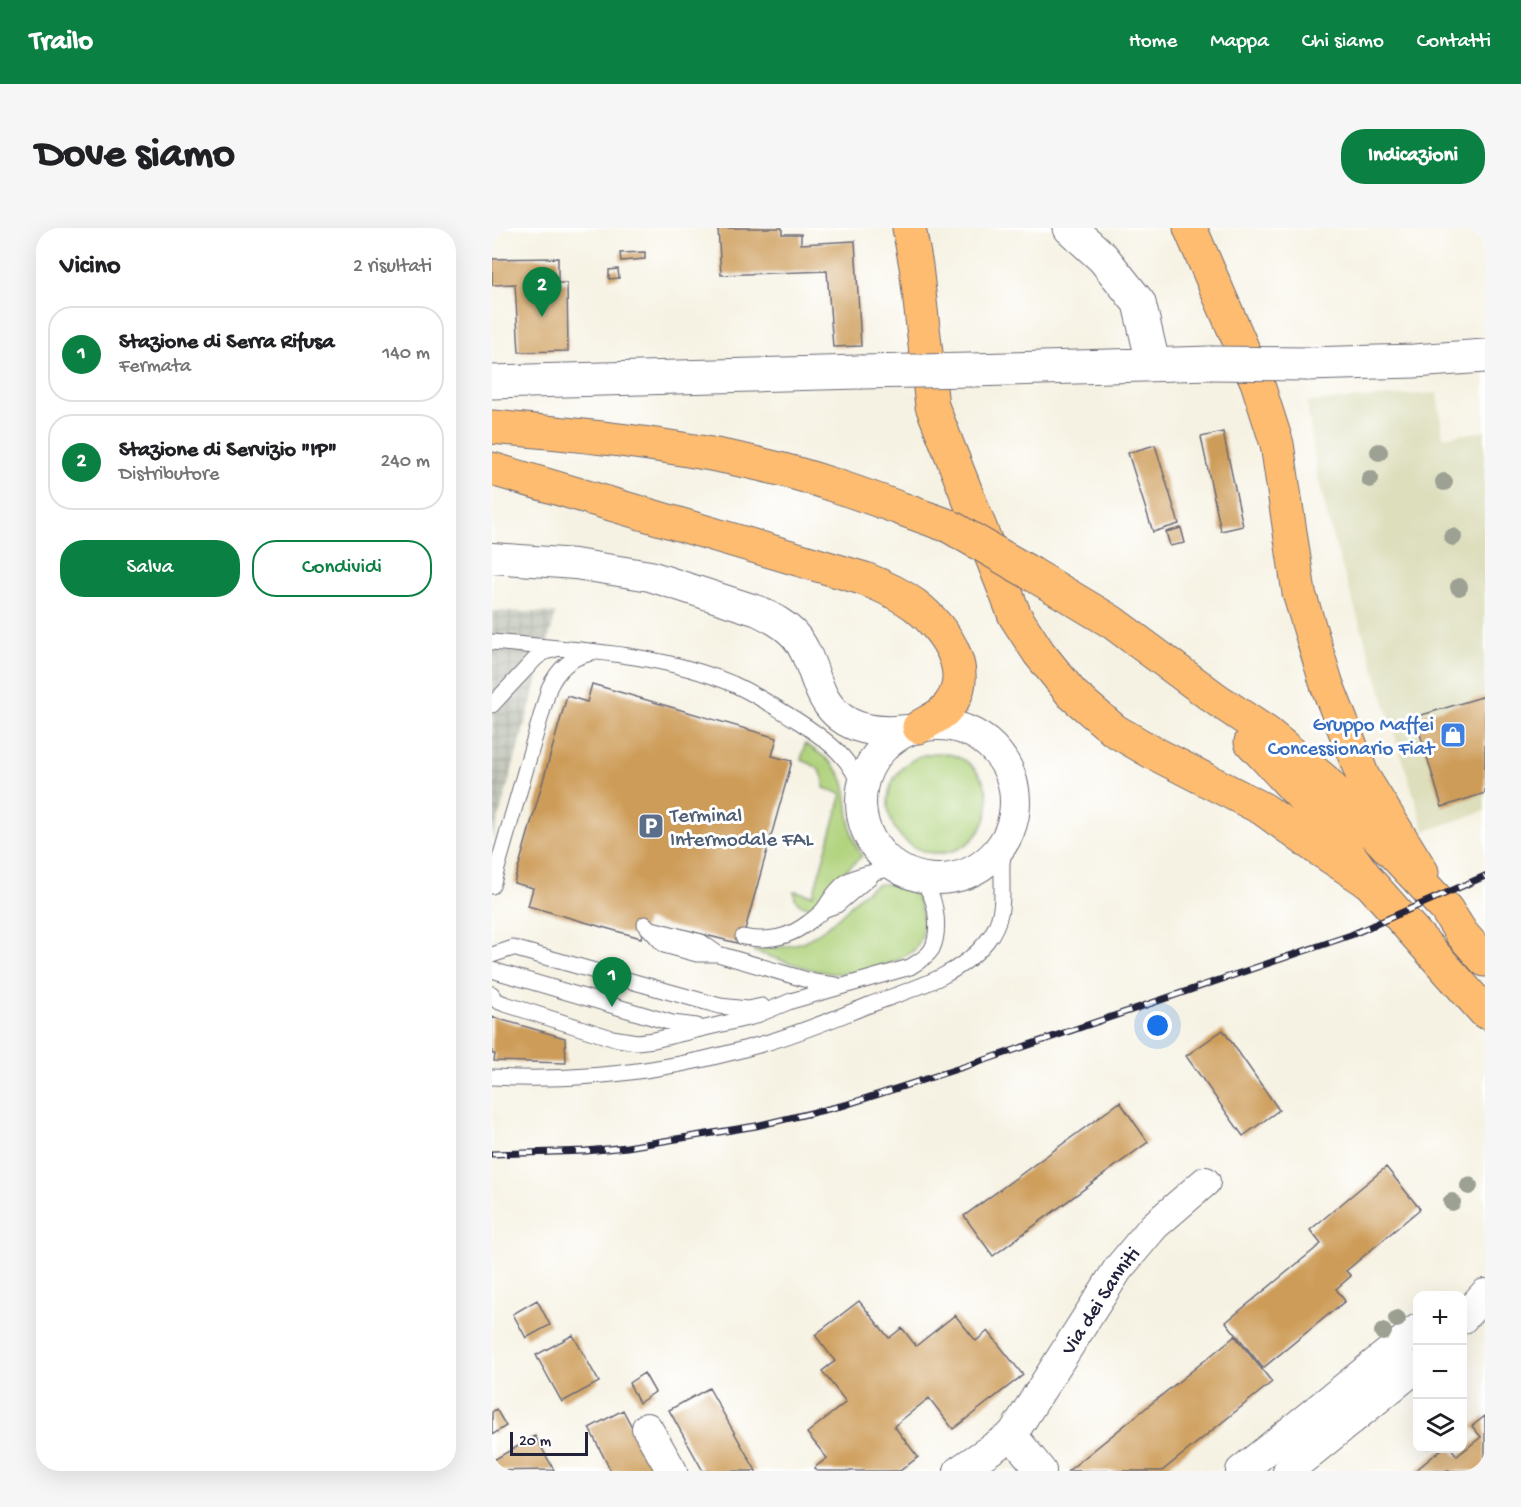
<!DOCTYPE html>
<html lang="it">
<head>
<meta charset="utf-8">
<style>
	body { margin:0; font-family:"Gochi Hand",sans-serif; background:#f6f6f6; color:#202124 }
	.controls { position:absolute; right:18px; bottom:18px; display:grid; overflow:hidden; border-radius:12px; box-shadow:0 6px 24px #0002 }
	.controls button { width:54px; height:54px; display:grid; place-items:center; padding:0; border:0; border-bottom:2px solid #e0e0e0; background:#fff; color:#202124; font:30px sans-serif }
	.scale { position:absolute; left:18px; bottom:15px; width:78px; box-sizing:border-box; padding-left:6px; border:3px solid #22223b; border-top:0; font-size:16px; line-height:21px; white-space:nowrap; color:#22223b; -webkit-text-stroke:4px #fff; paint-order:stroke }
	.you { position:absolute; left:666px; top:798px; width:21px; height:21px; margin:-15px; border:4px solid #fff; border-radius:50%; background:#1a73e8; box-shadow:0 0 0 9px #1a73e833 }
	.badge { display:grid; place-items:center; width:39px; height:39px; border-radius:50%; background:#0b8043; color:#fff; font-size:20px; font-weight:700 }
	.pin { position:absolute; translate:-50% -50px; filter:drop-shadow(0 2px 3px #0008) }
	.pin::after { content:''; position:absolute; top:32px; width:21px; height:18px; background:inherit; clip-path:polygon(0 0,100% 0,50% 100%) }
	.list { margin:0; padding:0; list-style:none }
	h2 { display:flex; justify-content:space-between; align-items:center; height:78px; margin:0; padding:0 24px; font-size:26px }
	h2 small { font-size:20px; font-weight:400; color:#757577 }
	.list li { display:grid; grid-template-columns:39px 1fr auto; gap:18px; align-items:center; box-sizing:border-box; height:96px; margin:0 12px 12px; padding:0 12px; border:2px solid #e0e0e0; border-radius:24px }
	.list b { display:block; font-size:22px; white-space:nowrap }
	.list p { margin:0; font-size:20px; white-space:nowrap; color:#757577 }
	.list em { font-size:20px; font-style:normal; color:#757577 }
	.actions { display:flex; gap:12px; padding:18px 24px }
	.actions a { flex:1; padding:14px 0; border:2px solid #0b8043; border-radius:24px; text-align:center; font-size:21px; color:#0b8043 }
	.actions .main { background:#0b8043; color:#fff }
	.icon { flex:none; width:33px; height:33px; fill:none; stroke:currentColor; stroke-width:2; stroke-linecap:round; stroke-linejoin:round }
	.map { position:relative; flex:none; width:993px; height:1243px; overflow:hidden; border-radius:24px }
	header { display:flex; align-items:center; gap:36px; box-sizing:border-box; height:84px; padding:0 30px; background:#0b8043; color:#fff }
	header strong { font-size:28px }
	nav { display:flex; gap:33px; margin-inline-start:auto; font-size:21px }
	.intro { display:flex; align-items:center; justify-content:space-between; box-sizing:border-box; height:144px; padding:0 36px }
	h1 { margin:0; font-size:42px }
	.button { padding:15px 27px; border-radius:24px; background:#0b8043; color:#fff; font-size:21px; font-weight:700 }
	main { display:flex; gap:36px; padding:0 36px }
	aside { flex:1; background:#fff; border-radius:24px; box-shadow:0 6px 24px #0002 }
	.map>svg:first-child { display:block }
</style>
</head>
<body>
<header>
<strong>Trailo</strong>
<nav><a>Home</a><a>Mappa</a><a>Chi siamo</a><a>Contatti</a></nav>
</header>
<div class="intro"><h1>Dove siamo</h1><a class="button">Indicazioni</a></div>
<main>
<aside>
<h2>Vicino<small>2 risultati</small></h2>
<ul class="list">
<li><span class="badge">1</span><div><b>Stazione di Serra Rifusa</b><p>Fermata</p></div><em>140 m</em></li>
<li><span class="badge">2</span><div><b>Stazione di Servizio &quot;IP&quot;</b><p>Distributore</p></div><em>240 m</em></li>
</ul>
<div class="actions"><a class="main">Salva</a><a>Condividi</a></div>
</aside>
<div class="map">
<svg width="993" height="1243" viewBox="0 0 993 1243">
	<defs>
		<pattern id="industrial-grid" width="8" height="8" patternUnits="userSpaceOnUse" patternTransform="scale(1.5)"><rect width="8" height="8" fill="#c2c6b9"/><path d="M0 4h8M4 0v8" fill="none" stroke="#a6aaa0"/></pattern>
	</defs>
	<rect width="100%" height="100%" fill="#fff"/>
	<filter id="ink" filterUnits="userSpaceOnUse"><feTurbulence type="fractalNoise" baseFrequency=".0167" numOctaves="2"/><feDisplacementMap in="SourceGraphic" scale="12" xChannelSelector="R" yChannelSelector="G"/><feConvolveMatrix kernelMatrix="1 2 1 2 8 2 1 2 1" color-interpolation-filters="sRGB"/></filter>
	<filter id="wash" filterUnits="userSpaceOnUse"><feTurbulence type="fractalNoise" baseFrequency=".008" numOctaves="4" result="noise"/><feDisplacementMap in="SourceGraphic" scale="24" xChannelSelector="R" yChannelSelector="G"/><feGaussianBlur stdDeviation="1.35" result="paint"/><feColorMatrix in="noise" values="0 0 0 0 0 0 0 0 0 0 0 0 0 0 0 0 0 1.4 0 .05"/><feComposite in="paint" operator="in"/></filter>
	<g filter="url(#wash)">
		<rect width="100%" height="100%" fill="#f6f2e3"/>
		<path fill="#dddebc" d="M 945,165 L 951,209 L 993,203 L 993,583 L 933,603 L 840,307 L 825,246 L 815,174 Z"/>
		<path fill="url(#industrial-grid)" d="M 0,383 L 64,385 L 0,614 Z"/>
		<path fill="#aed179" stroke="#687a5a" stroke-width="1.5" d="M 313,516 C 325,523 337,531 346,543 C 362,565 350,600 370,628 L 335,660 L 337,663 C 329,670 320,684 308,676 C 303,672 302,669 302,663 L 321,667 L 350,566 L 332,560 C 333,543 324,537 309,532 Z
			M396 575a50 50 0 1 1 100 0a50 50 0 1 1-100 0Z
			M 387,656 C 396,656 406,655 414,659 C 431,669 436,701 426,717 C 414,736 358,748 337,745 C 312,741 286,730 262,724 L 262,721 C 305,721 323,712 354,682 C 364,672 373,661 387,656 Z"/>
		<g id="blocks">
			<path fill="#cd9c59" d="M 226,0 L 290,0 L 290,6 L 309,6 L 309,16 L 363,13 L 369,118 L 341,119 L 335,43 L 229,47 Z
				M 153,24 L 153,31 L 129,33 L 128,25 Z
				M 66,30 L 66,54 L 51,55 L 75,55 L 76,123 L 27,124 L 23,56 L 0,57 L 0,31 Z
				M 126,41 L 127,50 L 117,51 L 117,42 Z
				M 731,204 L 751,298 L 729,303 L 709,209 Z
				M 663,217 L 687,296 L 661,304 L 636,225 Z
				M 689,300 L 693,315 L 678,318 L 674,304 Z
				M 100,456 L 285,510 L 280,528 L 300,533 L 249,716 L 154,692 L 149,710 L 36,678 L 41,660 L 22,655 L 75,468 L 95,474 Z
				M 993,468 L 993,565 L 950,579 L 923,489 Z
				M 0,789 L 73,810 L 74,835 L 2,833 L 3,826 L 0,826 Z
				M 731,802 L 787,882 L 751,908 L 694,828 Z
				M 628,874 L 656,914 L 501,1028 L 472,988 Z
				M 894,939 L 928,981 L 854,1043 L 859,1048 L 844,1061 L 853,1073 L 771,1140 L 734,1094 L 829,1016 L 818,1002 Z
				M 45,1072 L 58,1097 L 34,1110 L 21,1086 Z
				M 367,1073 L 397,1110 L 410,1100 L 424,1118 L 463,1087 L 484,1113 L 496,1103 L 531,1147 L 461,1201 L 437,1170 L 402,1198 L 426,1229 L 408,1243 L 325,1243 L 322,1240 L 335,1230 L 315,1205 L 354,1174 L 330,1143 L 343,1133 L 323,1107 Z
				M 81,1107 L 107,1154 L 70,1174 L 44,1127 Z
				M 743,1108 L 780,1154 L 670,1243 L 576,1243 Z
				M 152,1145 L 163,1164 L 147,1175 L 137,1155 Z
				M 217,1160 L 264,1243 L 211,1243 L 177,1182 Z
				M 4,1181 L 14,1198 L 0,1207 L 0,1184 Z
				M 131,1182 L 163,1243 L 119,1243 L 97,1200 Z
				M 993,1188 L 993,1239 L 988,1243 L 923,1243 L 951,1220 L 959,1220 L 965,1228 L 989,1209 L 980,1198 Z
				M 43,1208 L 62,1242 L 0,1243 L 0,1233 Z"/>
		</g>
	</g>
	<g filter="url(#ink)">
		<use href="#blocks" fill-opacity="0" stroke="#6c6b76" stroke-width="1.5"/>
		<g fill="none" stroke-linecap="round" stroke-linejoin="round">
			<g stroke="#6c6b76" stroke-width="17">
				<path id="service" d="M 0,414 C 81,422 166,424 241,456 C 265,467 287,481 309,495 C 336,513 361,531 370,565
					M 0,477 L 44,430 L 53,424 L 64,421
					M 0,658 L 57,460 C 65,443 77,430 96,426
					M 331,682 L 345,677 L 379,648
					M 153,696 L 172,717 L 205,726 L 226,726 L 322,754 L 344,757
					M 156,700 L 209,714 L 226,726
					M 251,709 C 276,714 297,710 317,694 C 321,691 327,687 331,682 C 340,670 341,664 354,654 C 366,646 394,641 408,640
					M 0,727 L 21,720 L 228,778 L 255,781 L 270,778
					M 0,742 L 180,795 L 205,798
					M 0,766 L 5,773 L 13,776 L 120,810 L 145,814 L 162,812 L 260,789 L 299,773 L 418,739 C 425,735 435,729 440,721 C 448,704 445,675 435,660 C 432,655 426,651 422,647
					M 0,849 C 91,854 183,842 270,816 C 306,806 341,791 377,777 C 417,762 467,749 495,713 C 515,688 509,663 510,635 C 511,624 514,614 517,604"/>
			</g>
			<g stroke="#6c6b76" stroke-width="32">
				<g id="minor">
					<path d="M 0,330 L 83,336 L 158,348 L 266,383 C 280,390 294,397 304,409 C 317,425 321,446 329,464 C 346,501 380,506 416,502"/>
					<circle cx="446" cy="574" r="77"/>
					<path d="M 970,1091 L 993,1066"/>
					<path d="M 155,1200 L 180,1243"/>
					<path d="M 520,1207 L 549,1243"/>
					<path id="s1" d="M 467,1243 L 520,1207 L 626,1041 L 662,998 L 713,954"/>
					<path d="M 749,1243 L 926,1101"/>
					<path d="M 796,1243 L 926,1138"/>
				</g>
			</g>
			<g stroke="#6c6b76" stroke-width="35">
				<path id="tertiary" d="M 578,0 L 611,30 L 647,75 L 661,135
					M 815,136 L 922,133 L 993,128
					M 480,142 L 718,135
					M 0,154 L 368,144"/>
			</g>
			<g stroke="#6c6b76" stroke-width="35">
				<path id="primary" d="M 417,0 L 424,38 L 440,178 L 523,388 L 547,425 L 580,466 L 622,502 L 658,523 L 771,581 L 825,620 L 875,653
					M 698,0 L 765,154 L 785,216 L 807,365 L 835,457 L 871,549 L 930,644"/>
			</g>
			<g stroke="#6c6b76" stroke-width="35">
				<path id="trunk" d="M 0,199 C 91,207 182,216 271,237 C 333,251 397,277 457,298
					M 0,241 L 373,351 C 391,358 408,366 423,377 C 454,401 488,450 451,484 C 444,490 435,494 427,499
					M 540,346 L 620,394 L 724,471 L 775,505 L 832,552 L 954,681 L 970,706 L 993,732
					M 759,514 L 830,590 L 879,656 L 993,784"/>
			</g>
			<use href="#service" stroke="#fff" stroke-width="15"/>
			<use href="#minor" stroke="#fff" stroke-width="30"/>
			<use href="#tertiary" stroke="#fff" stroke-width="33"/>
			<use href="#primary" stroke="#febc70" stroke-width="33"/>
			<use href="#trunk" stroke="#febc70" stroke-width="33"/>
			<g stroke="#22223b" stroke-width="7">
				<path id="rail" d="M 0,926 L 94,923 L 135,919 L 264,898 L 353,877 L 493,832 L 859,707 L 993,648"/>
			</g>
			<use href="#rail" stroke="#fff" stroke-width="4.5" stroke-dasharray="14" stroke-linecap="butt"/>
			<g stroke="#6c6b76" stroke-width="35" stroke-linecap="butt">
				<path id="tertiary-bridge" d="M 718,135 L 815,136
					M 368,144 L 480,142"/>
			</g>
			<g stroke="#6c6b76" stroke-width="35" stroke-linecap="butt">
				<path id="trunk-bridge" d="M 457,298 L 540,346"/>
			</g>
			<use href="#tertiary-bridge" stroke="#fff" stroke-width="33"/>
			<use href="#trunk-bridge" stroke="#febc70" stroke-width="33"/>
		</g>
		<g fill="#9ca193">
			<circle cx="887" cy="224" r="9"/>
			<circle cx="878" cy="251" r="9"/>
			<circle cx="952" cy="254" r="9"/>
			<circle cx="961" cy="309" r="9"/>
			<circle cx="967" cy="359" r="9"/>
			<circle cx="977" cy="958" r="9"/>
			<circle cx="960" cy="974" r="9"/>
			<circle cx="905" cy="1091" r="9"/>
			<circle cx="891" cy="1104" r="9"/>
		</g>
	</g>
	<defs>
		<g id="shop-square" transform="scale(1.35)"><rect x="-9" y="-9" width="18" height="18" rx="4" fill="#3f7fe0" stroke="#fff"/><path d="M-5-2.5h2.3a2.7 3.5 0 0 1 5.4 0H5L5.5 6h-11ZM-1.5-2.5h3a1.5 2.3 0 0 0-3 0Z" fill="#fff"/></g>
		<g id="parking-square" transform="scale(1.35)"><rect x="-9" y="-9" width="18" height="18" rx="4" fill="#5c6f8a" stroke="#fff"/><path d="M-3.5-5.5H1a3.5 3.5 0 0 1 0 7H-1V5.5H-3.5ZM-1-3.4V-.6H.8a1.4 1.4 0 0 0 0-2.8Z" fill="#fff"/></g>
	</defs>
	<g fill-rule="evenodd">
		<use href="#shop-square" x="961" y="507"/>
		<use href="#parking-square" x="159" y="598"/>
	</g>
	<g text-anchor="middle" stroke-width="6" stroke-linejoin="round" paint-order="stroke">
		<g font-size="21" fill="#366cbe" stroke="#fff" text-anchor="end">
			<text x="942" y="502">Gruppo Maffei<tspan x="942" dy="24">Concessionario Fiat</tspan></text>
		</g>
		<g font-size="21" fill="#4e5e75" stroke="#fff" text-anchor="start">
			<text x="178" y="593">Terminal<tspan x="178" dy="24">Intermodale FAL</tspan></text>
		</g>
		<g font-size="21" fill="#22223b" stroke="#fff">
			<text dy="7" stroke="none"><textPath href="#s1" startOffset="225">Via dei Sanniti</textPath></text>
		</g>
	</g>
</svg>
<div class="controls">
<button>+</button>
<button>−</button>
<button><svg class="icon" aria-label="layers" viewBox="0 0 24 24"><path d="M12 4l9 5-9 5-9-5zM3 14l9 5 9-5"/></svg></button>
</div>
<div class="scale">20 m</div>
<div class="you"></div>
<div class="pin badge" style="left:120px;top:779px">1</div>
<div class="pin badge" style="left:50px;top:89px">2</div>
</div>
</main>
</body>
</html>
